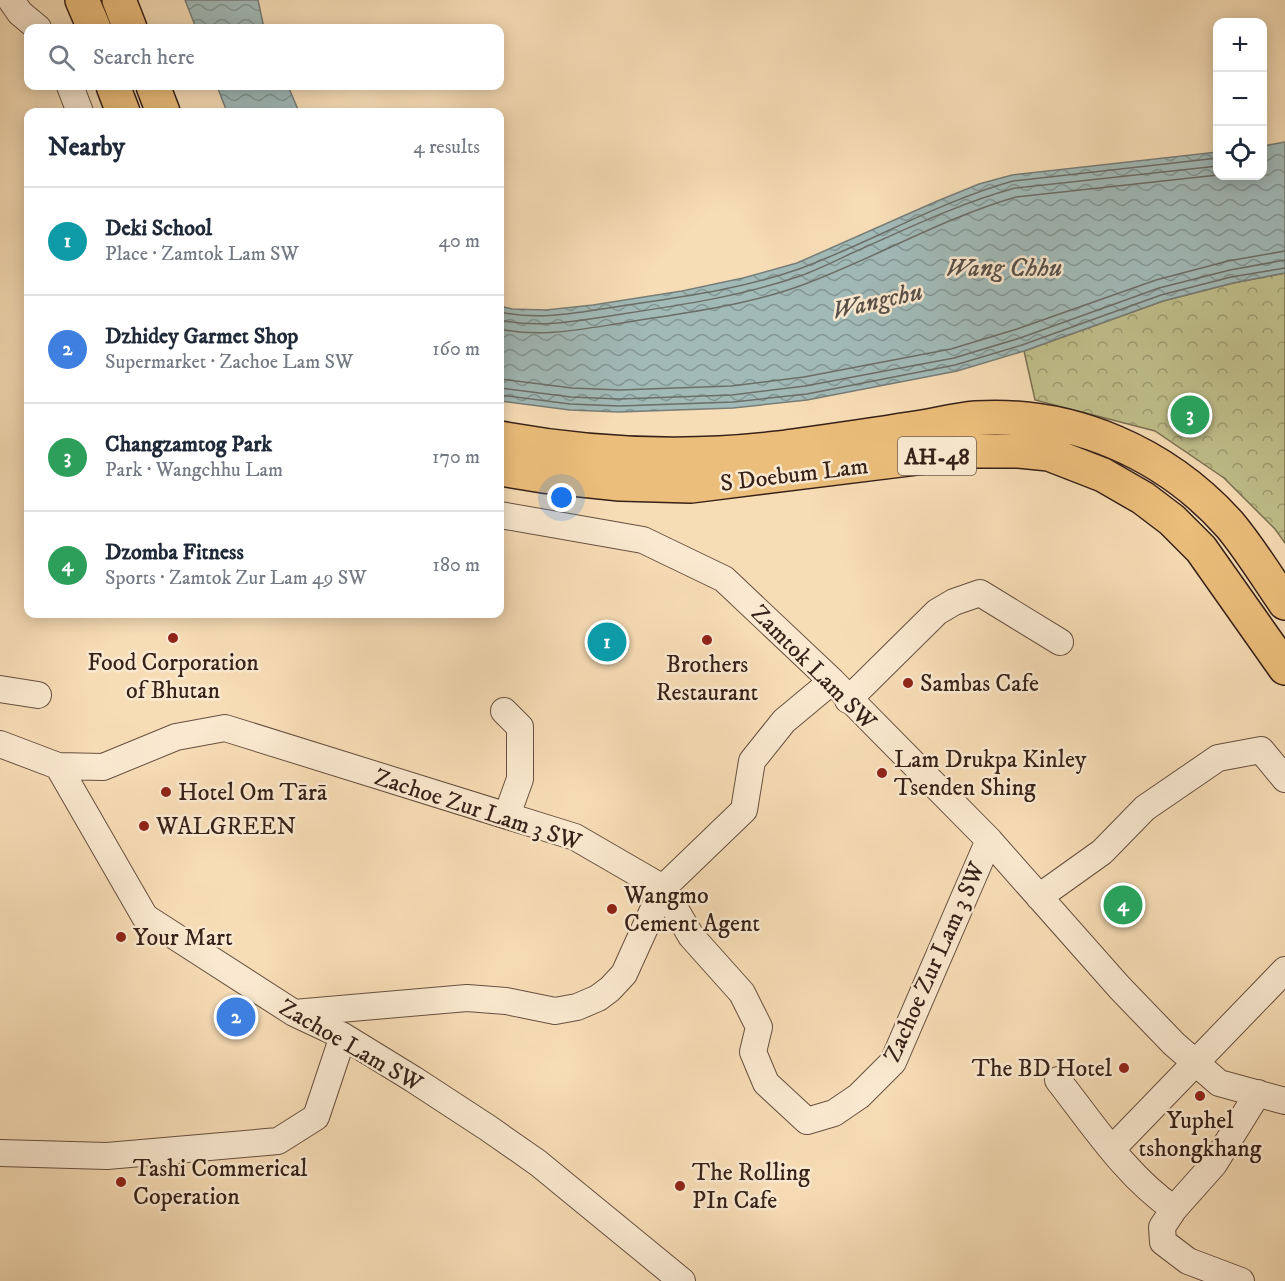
<!DOCTYPE html>
<html lang="en">
<head>
<meta charset="utf-8">
<style>
	body { margin:0; font-family:"IM FELL DW Pica",serif; background:#f6f6f7; color:#1f2937 }
	.controls { position:absolute; right:18px; top:18px; display:grid; overflow:hidden; border-radius:12px; box-shadow:0 3px 15px #0003 }
	.controls button { width:54px; height:54px; display:grid; place-items:center; padding:0; border:0; border-bottom:2px solid #e0e1e3; background:#fff; color:#1f2937; font:30px sans-serif }
	.you { position:absolute; left:562px; top:498px; width:21px; height:21px; margin:-15px; border:4px solid #fff; border-radius:50%; background:#1a73e8; box-shadow:0 0 0 9px #1a73e833 }
	.badge { display:grid; place-items:center; width:39px; height:39px; border-radius:50%; background:#2563eb; color:#fff; font-size:20px; font-weight:700 }
	.pin { position:absolute; translate:-50% -50%; border:3px solid #fff; box-shadow:0 2px 6px #0006 }
	.list { margin:0; padding:0; list-style:none }
	h2 { display:flex; justify-content:space-between; align-items:center; height:78px; margin:0; padding:0 24px; font-size:26px }
	h2 small { font-size:20px; font-weight:400; color:#747a83 }
	.list li { display:grid; grid-template-columns:39px 1fr auto; gap:18px; align-items:center; box-sizing:border-box; height:108px; padding:0 24px; border-top:2px solid #e0e1e3 }
	.list b { display:block; font-size:22px; white-space:nowrap }
	.list p { margin:0; font-size:20px; white-space:nowrap; color:#747a83 }
	.list em { font-size:20px; font-style:normal; color:#747a83 }
	.icon { flex:none; width:33px; height:33px; fill:none; stroke:currentColor; stroke-width:2; stroke-linecap:round; stroke-linejoin:round }
	.map { position:relative; flex:none; width:1285px; height:1281px; overflow:hidden }
	.search { position:absolute; background:#fff; box-shadow:0 3px 15px #0003; left:24px; top:24px; width:480px; height:66px; display:flex; align-items:center; gap:15px; box-sizing:border-box; padding:0 21px; border-radius:12px; color:#747a83; font-size:22px }
	.panel { position:absolute; background:#fff; box-shadow:0 3px 15px #0003; left:24px; top:108px; width:480px; height:510px; border-radius:12px }
	.map>svg:first-child { display:block }
</style>
</head>
<body>
<div class="map">
<svg width="1285" height="1281" viewBox="0 0 1285 1281">
	<defs>
		<pattern id="forest-crowns" width="20" height="18" patternUnits="userSpaceOnUse" patternTransform="scale(1.5)"><rect width="20" height="18" fill="#c0c08c"/><path d="M2 6a3 3 0 1 1 6 0M12 15a3 3 0 1 1 6 0" fill="none" stroke="#9d9c71"/></pattern>
		<pattern id="water-waves" width="16" height="10" patternUnits="userSpaceOnUse" patternTransform="scale(1.5)"><rect width="16" height="10" fill="#a1bab8"/><path d="M0 5q4-4 8 0t8 0" fill="none" stroke="#849795"/></pattern>
	</defs>
	<rect width="100%" height="100%" fill="#f7ddb6"/>
	<filter id="stains"><feTurbulence type="fractalNoise" baseFrequency=".00333" numOctaves="4"/><feColorMatrix values="0 0 0 0 .2 0 0 0 0 .09 0 0 0 0 .02 0 0 0 .5 -.17"/></filter>
	<radialGradient id="worn" r=".72"><stop offset=".6" stop-color="#630" stop-opacity="0"/><stop offset="1" stop-color="#630" stop-opacity=".3"/></radialGradient>
	<path fill="url(#forest-crowns)" stroke="#7c7052" stroke-width="1.5" d="M 1285,273 L 1285,543 L 1275,529 L 1224,478 L 1155,431 L 1035,400 L 1024,351 L 1163,301 L 1233,283 Z"/>
	<path fill="url(#water-waves)" stroke="#777d78" stroke-width="1.5" d="M 185,0 L 258,0 L 264,28 L 196,28 Z
		M 217,86 L 288,86 L 299,112 L 227,112 Z
		M 1285,142 L 1285,273 L 1233,283 L 1163,301 L 1024,351 L 957,371 L 807,400 L 733,408 L 619,412 L 570,410 L 500,401 L 500,306 L 512,309 L 546,310 L 593,305 L 682,291 L 743,278 L 797,263 L 935,202 L 979,184 L 1012,175 L 1217,152 L 1218,176 L 1262,176 L 1263,146 Z"/>
	<g fill="none" stroke-linecap="round" stroke-linejoin="round">
		<path stroke="#6c6e68" stroke-width="1.5" d="M 500,312 C 539,321 582,312 621,306 C 681,297 742,289 799,269 C 872,242 938,202 1013,181 L 1218,158
			M 500,320 C 539,329 582,320 622,314 C 682,305 742,296 800,276 C 817,270 833,262 850,254 C 904,230 957,204 1015,188 L 1218,166
			M 500,329 C 539,338 583,329 622,323 C 683,313 747,306 805,284 C 877,257 943,218 1016,197 L 1218,175
			M 500,379 L 572,388 L 619,390 L 731,386 L 804,377 L 951,349 L 1017,329 L 1156,280 L 1228,261 L 1285,251
			M 500,388 L 571,397 L 619,399 L 732,395 L 805,386 L 954,358 L 1020,338 L 1159,288 L 1230,270 L 1285,260
			M 500,395 L 570,404 L 619,406 L 733,402 L 807,394 L 955,365 L 1022,345 L 1161,295 L 1231,277 L 1285,268"/>
		<g stroke="#675040" stroke-width="28">
			<path id="minor" d="M 11,0 L 20,13 L 38,28
				M 70,86 L 80,112
				M 500,515 L 643,540 L 724,579 L 832,681 L 989,840 L 1120,988 L 1174,1044 L 1219,1083 L 1285,1101
				M 0,689 L 38,695
				M 848,700 L 937,612 L 954,602 L 980,593 L 1060,642
				M 504,711 L 520,727 L 520,779 L 507,815
				M 0,744 L 58,766 L 145,917 L 294,1013 L 343,1036 L 413,1079 L 488,1128 L 538,1163 L 682,1281
				M 58,766 L 103,767 L 176,737 L 225,728 L 575,837 L 663,888 L 691,936 L 742,993 L 759,1027 L 753,1052 L 766,1083 L 807,1121 L 834,1113 L 859,1096 L 893,1062 L 989,840
				M 1039,897 L 1102,852 L 1145,808 L 1218,758 L 1261,750 L 1285,779
				M 294,1013 L 467,998 L 506,1001 L 555,1011 L 577,1007 L 598,998 L 610,989 L 624,974 L 663,888 L 744,810 L 752,761 L 784,721 L 832,681
				M 1058,1080 C 1093,1125 1127,1177 1174,1209
				M 1112,1149 L 1285,970
				M 0,1153 L 107,1156 L 278,1141 L 316,1117 L 343,1036
				M 1241,1281 L 1188,1261 L 1163,1242 L 1162,1227 L 1174,1209 L 1214,1164 L 1258,1093"/>
		</g>
		<g stroke="#372118" stroke-width="36">
			<path id="highway" d="M 82,0 L 94,28
				M 119,0 L 130,28
				M 113,86 L 123,112
				M 153,86 L 163,112
				M 500,438 C 592,455 685,459 779,448 C 822,442 866,436 909,429 C 931,426 954,420 976,418 C 1072,412 1166,453 1230,525 C 1250,549 1267,577 1285,603
				M 500,469 L 543,476 L 620,484 L 691,486 L 974,451 L 1019,451 L 1049,454 L 1103,475 L 1143,498 L 1172,520 L 1201,549 L 1285,668"/>
		</g>
		<use href="#minor" stroke="#fae9d0" stroke-width="26"/>
		<use href="#highway" stroke="#ecbe7b" stroke-width="33"/>
	</g>
	<g fill="#8f2418" stroke="#fae9d0" stroke-width="2">
		<circle cx="173" cy="638" r="6"/>
		<circle cx="707" cy="640" r="6"/>
		<circle cx="908" cy="683" r="6"/>
		<circle cx="882" cy="773" r="6"/>
		<circle cx="166" cy="792" r="6"/>
		<circle cx="144" cy="826" r="6"/>
		<circle cx="612" cy="909" r="6"/>
		<circle cx="121" cy="937" r="6"/>
		<circle cx="1124" cy="1068" r="6"/>
		<circle cx="1200" cy="1096" r="6"/>
		<circle cx="121" cy="1182" r="6"/>
		<circle cx="680" cy="1186" r="6"/>
	</g>
	<g text-anchor="middle" stroke-width="5" stroke-linejoin="round" paint-order="stroke">
		<rect fill="#fae9d0" stroke="#725d4f" stroke-width="1.5" x="898" y="437" width="78" height="38" rx="4.5"/>
		<g font-size="22" font-weight="bold" fill="#372118">
			<text x="937" y="464">AH-48</text>
		</g>
		<g font-size="24" fill="#372118" stroke="#fae9d0">
			<text transform="translate(794 474) rotate(-7)" y="8">S Doebum Lam</text>
			<text transform="translate(814 667) rotate(45)" y="8">Zamtok Lam SW</text>
			<text transform="translate(478 809) rotate(18)" y="8">Zachoe Zur Lam 3 SW</text>
			<text transform="translate(934 962) rotate(-66)" y="8">Zachoe Zur Lam 3 SW</text>
			<text transform="translate(351 1045) rotate(30)" y="8">Zachoe Lam SW</text>
		</g>
		<g font-size="24" fill="#372118" stroke="#fae9d0" text-anchor="start">
			<text x="173" y="670" text-anchor="middle">Food Corporation<tspan x="173" dy="28">of Bhutan</tspan></text>
			<text x="707" y="672" text-anchor="middle">Brothers<tspan x="707" dy="28">Restaurant</tspan></text>
			<text x="920" y="691">Sambas Cafe</text>
			<text x="894" y="767">Lam Drukpa Kinley<tspan x="894" dy="28">Tsenden Shing</tspan></text>
			<text x="178" y="800">Hotel Om Tārā</text>
			<text x="156" y="834">WALGREEN</text>
			<text x="624" y="903">Wangmo<tspan x="624" dy="28">Cement Agent</tspan></text>
			<text x="133" y="945">Your Mart</text>
			<text x="1112" y="1076" text-anchor="end">The BD Hotel</text>
			<text x="1200" y="1128" text-anchor="middle">Yuphel<tspan x="1200" dy="28">tshongkhang</tspan></text>
			<text x="133" y="1176">Tashi Commerical<tspan x="133" dy="28">Coperation</tspan></text>
			<text x="692" y="1180">The Rolling<tspan x="692" dy="28">PIn Cafe</tspan></text>
		</g>
		<g font-size="26" font-style="italic" fill="#574f48" stroke="#fae9d0">
			<text x="1004" y="276">Wang Chhu</text>
			<text transform="translate(877 300) rotate(-13)" y="9">Wangchu</text>
		</g>
	</g>
	<rect width="100%" height="100%" filter="url(#stains)"/>
	<rect width="100%" height="100%" fill="url(#worn)"/>
</svg>
<div class="controls">
<button>+</button>
<button>−</button>
<button><svg class="icon" aria-label="locate" viewBox="0 0 24 24"><circle cx="12" cy="12" r="6"/><path d="M12 2v4M12 18v4M2 12h4M18 12h4"/></svg></button>
</div>
<div class="you"></div>
<div class="pin badge" style="left:607px;top:642px;background:#0f9aa8">1</div>
<div class="pin badge" style="left:236px;top:1017px;background:#3f7fe0">2</div>
<div class="pin badge" style="left:1190px;top:415px;background:#2e9e5b">3</div>
<div class="pin badge" style="left:1123px;top:905px;background:#2e9e5b">4</div>
<div class="search"><svg class="icon" aria-label="search" viewBox="0 0 24 24"><circle cx="10" cy="10" r="6"/><path d="M15 15l6 6"/></svg>Search here</div>
<section class="panel">
<h2>Nearby<small>4 results</small></h2>
<ul class="list">
<li><span class="badge" style="background:#0f9aa8">1</span><div><b>Deki School</b><p>Place · Zamtok Lam SW</p></div><em>40 m</em></li>
<li><span class="badge" style="background:#3f7fe0">2</span><div><b>Dzhidey Garmet Shop</b><p>Supermarket · Zachoe Lam SW</p></div><em>160 m</em></li>
<li><span class="badge" style="background:#2e9e5b">3</span><div><b>Changzamtog Park</b><p>Park · Wangchhu Lam</p></div><em>170 m</em></li>
<li><span class="badge" style="background:#2e9e5b">4</span><div><b>Dzomba Fitness</b><p>Sports · Zamtok Zur Lam 49 SW</p></div><em>180 m</em></li>
</ul>
</section>
</div>
</body>
</html>
